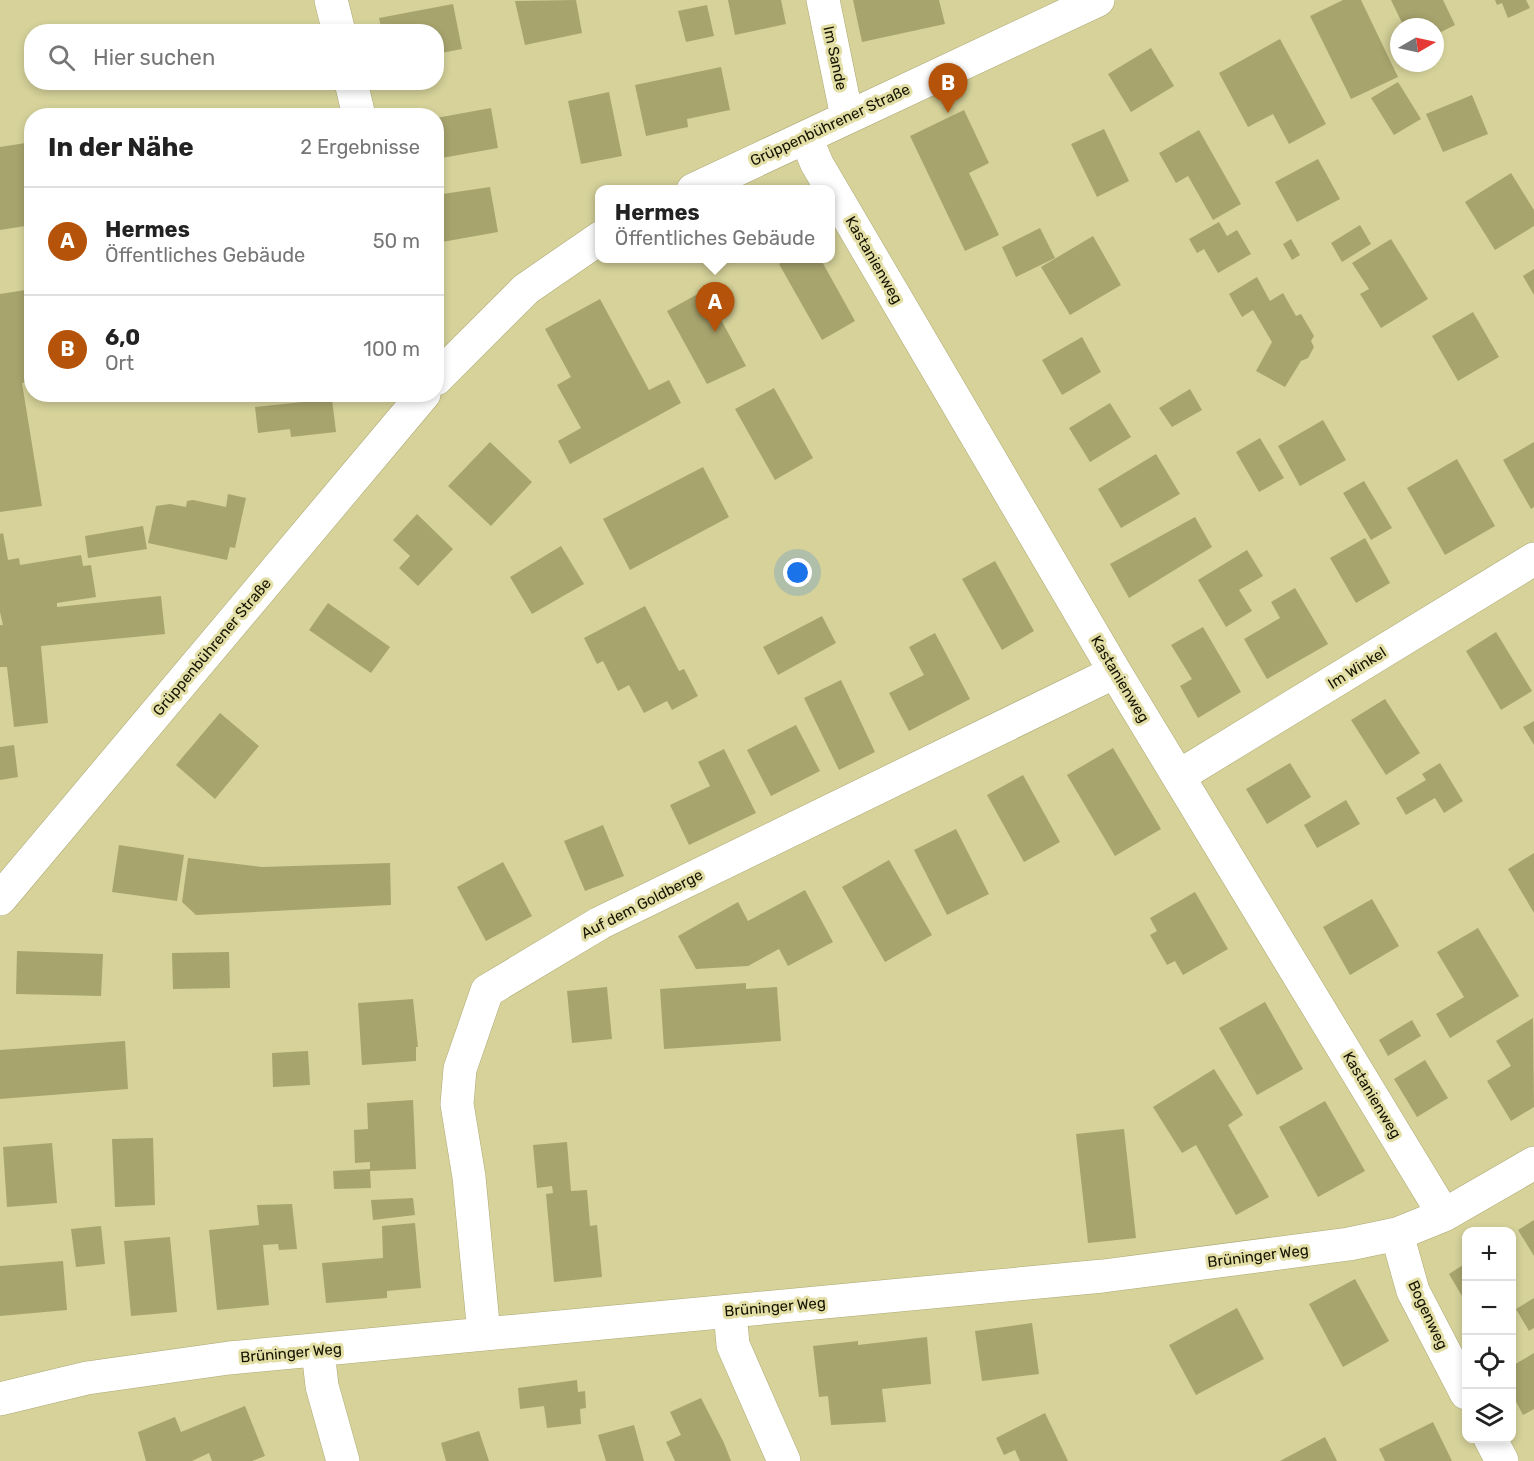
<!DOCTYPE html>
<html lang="de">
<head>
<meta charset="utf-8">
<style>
	body { margin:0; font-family:Rubik,sans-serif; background:#f6f6f6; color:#222 }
	.controls { position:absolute; right:18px; bottom:18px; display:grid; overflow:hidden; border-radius:12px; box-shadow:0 3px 9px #0003 }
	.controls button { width:54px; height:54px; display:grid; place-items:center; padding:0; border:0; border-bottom:2px solid #e0e0e0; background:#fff; color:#222; font:30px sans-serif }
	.compass { position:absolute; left:1390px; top:18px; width:54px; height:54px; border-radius:50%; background:#fff; box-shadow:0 3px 9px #0003; rotate:81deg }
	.you { position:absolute; left:798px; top:573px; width:21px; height:21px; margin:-15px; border:4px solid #fff; border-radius:50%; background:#1a73e8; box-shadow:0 0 0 9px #1a73e833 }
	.badge { display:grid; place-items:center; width:39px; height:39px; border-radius:50%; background:#b45309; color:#fff; font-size:20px; font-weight:700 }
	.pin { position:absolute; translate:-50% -50px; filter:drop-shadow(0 2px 3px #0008) }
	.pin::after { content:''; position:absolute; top:32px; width:21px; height:18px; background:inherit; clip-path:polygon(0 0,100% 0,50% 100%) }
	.popup { position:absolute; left:595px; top:185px; width:240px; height:78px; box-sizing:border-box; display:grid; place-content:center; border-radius:12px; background:#fff; filter:drop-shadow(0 2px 4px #0005); font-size:20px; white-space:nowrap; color:#767676 }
	.popup b { font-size:22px; color:#222 }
	.popup::after { content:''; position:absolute; left:50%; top:100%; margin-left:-12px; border:12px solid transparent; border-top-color:#fff }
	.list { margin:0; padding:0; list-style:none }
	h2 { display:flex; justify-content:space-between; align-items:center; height:78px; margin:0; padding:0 24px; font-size:26px }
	h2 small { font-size:20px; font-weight:400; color:#767676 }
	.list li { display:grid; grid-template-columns:39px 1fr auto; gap:18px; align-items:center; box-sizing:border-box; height:108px; padding:0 24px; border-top:2px solid #e0e0e0 }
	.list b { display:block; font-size:22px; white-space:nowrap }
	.list p { margin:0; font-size:20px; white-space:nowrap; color:#767676 }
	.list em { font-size:20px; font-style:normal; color:#767676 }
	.icon { flex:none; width:33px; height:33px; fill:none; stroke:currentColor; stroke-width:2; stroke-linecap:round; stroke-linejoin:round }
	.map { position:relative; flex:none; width:1534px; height:1461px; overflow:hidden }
	.search { position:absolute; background:#fff; box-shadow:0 3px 9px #0003; left:24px; top:24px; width:420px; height:66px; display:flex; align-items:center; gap:15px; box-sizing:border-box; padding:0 21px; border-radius:24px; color:#767676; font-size:22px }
	.panel { position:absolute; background:#fff; box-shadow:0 3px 9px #0003; left:24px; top:108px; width:420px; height:294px; border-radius:24px }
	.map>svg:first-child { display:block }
</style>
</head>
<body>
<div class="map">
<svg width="1534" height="1461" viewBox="0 0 1534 1461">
	<rect width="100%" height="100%" fill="#d6d29a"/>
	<path fill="#a8a46e" d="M 576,0 L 582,33 L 525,45 L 515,1 Z
		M 728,0 L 781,0 L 786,24 L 735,35 Z
		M 853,0 L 939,0 L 945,24 L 862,42 Z
		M 1343,0 L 1361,0 L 1398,77 L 1351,99 L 1310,16 Z
		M 1391,0 L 1443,0 L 1455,25 L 1435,35 L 1435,27 L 1404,27 Z
		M 1495,0 L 1526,0 L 1530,8 L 1508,18 L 1502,3 L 1497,5 Z
		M 453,4 L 462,49 L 436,54 L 436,32 L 382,32 L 379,18 Z
		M 707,5 L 714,36 L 686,42 L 678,11 Z
		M 1280,39 L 1326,124 L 1289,144 L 1273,114 L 1248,127 L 1219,73 Z
		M 1151,48 L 1174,86 L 1131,112 L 1108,74 Z
		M 721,67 L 730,110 L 687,119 L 688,127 L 646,136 L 635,85 Z
		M 1398,82 L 1421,119 L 1394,135 L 1371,98 Z
		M 609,92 L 622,156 L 581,164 L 568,101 Z
		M 1472,95 L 1488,134 L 1443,152 L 1426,114 Z
		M 491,108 L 498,148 L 436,159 L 436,118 Z
		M 964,110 L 989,163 L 969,173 L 999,235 L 965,251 L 910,136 Z
		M 1104,129 L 1129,181 L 1097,197 L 1071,144 Z
		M 1199,130 L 1241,204 L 1213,220 L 1188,176 L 1176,183 L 1159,153 Z
		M 32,142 L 32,225 L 0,230 L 0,147 Z
		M 1318,159 L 1340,199 L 1297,222 L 1275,182 Z
		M 1511,173 L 1534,210 L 1534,226 L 1495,250 L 1465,202 Z
		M 490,187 L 498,232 L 442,242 L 436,195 Z
		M 1219,222 L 1227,236 L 1237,230 L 1251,254 L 1218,273 L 1204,249 L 1197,253 L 1189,239 Z
		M 1360,225 L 1371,244 L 1342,262 L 1331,243 Z
		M 1040,228 L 1055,258 L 1016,277 L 1002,247 Z
		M 1093,236 L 1121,285 L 1070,315 L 1041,267 Z
		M 1291,239 L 1300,255 L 1292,260 L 1283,244 Z
		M 1391,239 L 1428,299 L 1381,328 L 1360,294 L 1369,289 L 1352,263 Z
		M 789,258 L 820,258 L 855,321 L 822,340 L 779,264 Z
		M 1534,269 L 1534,295 L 1523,276 Z
		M 1257,277 L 1270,301 L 1283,293 L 1296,316 L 1301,314 L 1314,336 L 1311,341 L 1314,347 L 1308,358 L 1301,361 L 1285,387 L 1256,371 L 1272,342 L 1253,310 L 1242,317 L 1229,294 Z
		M 32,289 L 32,381 L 22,383 L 42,506 L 0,512 L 0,294 Z
		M 705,290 L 746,366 L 707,384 L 667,311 Z
		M 600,299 L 649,390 L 669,380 L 681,403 L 570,464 L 558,441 L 581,428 L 557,385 L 571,377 L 545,329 Z
		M 1473,312 L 1499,357 L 1458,381 L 1432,336 Z
		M 1082,337 L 1101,372 L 1062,395 L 1042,360 Z
		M 774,388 L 813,458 L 775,480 L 735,409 Z
		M 1190,389 L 1202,410 L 1172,427 L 1159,408 Z
		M 332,399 L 336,432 L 291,437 L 290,429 L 258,433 L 255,407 Z
		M 1110,403 L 1131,437 L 1090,462 L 1069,428 Z
		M 1323,420 L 1346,460 L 1300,486 L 1278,446 Z
		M 1260,438 L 1284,478 L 1259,492 L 1236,452 Z
		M 490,442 L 532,482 L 491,526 L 448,486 Z
		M 1534,442 L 1534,507 L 1531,509 L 1503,460 Z
		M 1156,454 L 1180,494 L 1121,528 L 1098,489 Z
		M 1457,459 L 1495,526 L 1445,555 L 1407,488 Z
		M 703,467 L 729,517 L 630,570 L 603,519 Z
		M 1364,481 L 1392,528 L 1371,540 L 1343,493 Z
		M 228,494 L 246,498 L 235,548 L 230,547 L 227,560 L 148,543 L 156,506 L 170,504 L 186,507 L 187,501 L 193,500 L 226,507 Z
		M 417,514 L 453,549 L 418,586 L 399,568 L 410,556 L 393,540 Z
		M 1195,517 L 1212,547 L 1129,598 L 1110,564 Z
		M 143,526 L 147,549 L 88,558 L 85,536 Z
		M 3,533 L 8,560 L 19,558 L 20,565 L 81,555 L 83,566 L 91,565 L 96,597 L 57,603 L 57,607 L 161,596 L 165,634 L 41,646 L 48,723 L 14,727 L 7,667 L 0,667 L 0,625 L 3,625 L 0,612 L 0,534 Z
		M 1365,538 L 1390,583 L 1356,603 L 1330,558 Z
		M 561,546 L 584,584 L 532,614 L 510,577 Z
		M 1247,550 L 1263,576 L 1239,590 L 1252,611 L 1226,627 L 1198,580 Z
		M 995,561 L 1034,631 L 1002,650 L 962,579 Z
		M 1295,588 L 1328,644 L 1267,679 L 1244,639 L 1280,618 L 1271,602 Z
		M 328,603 L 390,647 L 371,673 L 309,630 Z
		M 645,606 L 679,671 L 684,669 L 698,696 L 672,710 L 667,701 L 644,713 L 629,685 L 618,691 L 603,661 L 597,664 L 584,638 Z
		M 822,616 L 836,643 L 778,675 L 763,647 Z
		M 1203,627 L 1241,692 L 1198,718 L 1180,686 L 1192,679 L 1171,645 Z
		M 1496,632 L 1532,691 L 1501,710 L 1466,651 Z
		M 935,633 L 970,699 L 909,731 L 889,693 L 924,675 L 909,647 Z
		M 841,680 L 875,752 L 839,770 L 804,698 Z
		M 1385,699 L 1420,753 L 1386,775 L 1351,720 Z
		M 220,713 L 259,746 L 215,799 L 176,765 Z
		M 1534,721 L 1534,745 L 1523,727 Z
		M 796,725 L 820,771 L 771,796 L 747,750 Z
		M 14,745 L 18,777 L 0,780 L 0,747 Z
		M 1113,748 L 1161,829 L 1115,856 L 1067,775 Z
		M 724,749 L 756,813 L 689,845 L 670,805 L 710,786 L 698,762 Z
		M 1290,763 L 1311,797 L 1267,824 L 1246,789 Z
		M 1440,763 L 1463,801 L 1444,813 L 1435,798 L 1406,815 L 1396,798 L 1426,780 L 1422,774 Z
		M 1023,775 L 1060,842 L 1024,862 L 987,795 Z
		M 1346,800 L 1360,824 L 1317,848 L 1304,825 Z
		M 603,825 L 624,876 L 585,891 L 564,841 Z
		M 956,829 L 989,894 L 947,915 L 914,850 Z
		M 119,845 L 184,855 L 177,901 L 112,892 Z
		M 1534,853 L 1534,913 L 1508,869 Z
		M 188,858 L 262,867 L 390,863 L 391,905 L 196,915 L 182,902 Z
		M 889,860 L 932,935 L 885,962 L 842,887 Z
		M 503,862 L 532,916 L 486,941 L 457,887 Z
		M 805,890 L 833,942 L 788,966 L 779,949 L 748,966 L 696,969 L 678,936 L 738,902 L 748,921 Z
		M 1195,892 L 1228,949 L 1183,975 L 1175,961 L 1167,965 L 1150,935 L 1157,931 L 1150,918 Z
		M 1372,899 L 1399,946 L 1350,975 L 1323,927 Z
		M 1478,928 L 1519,996 L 1450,1038 L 1436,1014 L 1464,997 L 1437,952 Z
		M 17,951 L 103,954 L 101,996 L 16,994 Z
		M 229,952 L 230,988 L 173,989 L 172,953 Z
		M 746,983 L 746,989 L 777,987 L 781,1041 L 664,1049 L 660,989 Z
		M 607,987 L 612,1039 L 572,1043 L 567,991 Z
		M 413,999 L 418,1047 L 416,1047 L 416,1061 L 362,1065 L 358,1003 Z
		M 1265,1002 L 1303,1069 L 1257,1095 L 1219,1028 Z
		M 1533,1018 L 1534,1107 L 1511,1121 L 1487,1081 L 1511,1066 L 1496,1041 Z
		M 1412,1020 L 1421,1036 L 1388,1056 L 1379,1040 Z
		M 125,1041 L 128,1089 L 0,1099 L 0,1050 Z
		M 308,1051 L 310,1085 L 273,1087 L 272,1053 Z
		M 1425,1060 L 1448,1098 L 1417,1117 L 1394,1079 Z
		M 1214,1069 L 1243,1115 L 1228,1125 L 1269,1197 L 1236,1215 L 1196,1145 L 1182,1153 L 1153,1107 Z
		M 413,1100 L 416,1169 L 370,1171 L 371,1188 L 334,1189 L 333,1171 L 370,1169 L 370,1162 L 355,1163 L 354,1130 L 368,1129 L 367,1103 Z
		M 1325,1101 L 1365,1171 L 1318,1197 L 1279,1127 Z
		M 1124,1129 L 1136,1238 L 1088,1243 L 1076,1134 Z
		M 153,1138 L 155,1205 L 115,1207 L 112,1139 Z
		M 567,1142 L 571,1191 L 587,1190 L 590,1226 L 597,1225 L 602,1277 L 554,1282 L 546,1194 L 553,1193 L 552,1186 L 537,1188 L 533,1145 Z
		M 52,1143 L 57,1203 L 7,1207 L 3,1147 Z
		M 413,1198 L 415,1215 L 373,1220 L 371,1200 Z
		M 292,1204 L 297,1249 L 279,1250 L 278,1244 L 263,1245 L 269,1305 L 217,1310 L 209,1230 L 259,1225 L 257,1205 Z
		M 1534,1220 L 1534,1256 L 1518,1230 Z
		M 415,1223 L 421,1288 L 387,1291 L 387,1298 L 326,1303 L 322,1263 L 383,1258 L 382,1226 Z
		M 101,1226 L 105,1264 L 76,1267 L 71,1229 Z
		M 170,1237 L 177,1312 L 131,1316 L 124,1241 Z
		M 63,1261 L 67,1310 L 0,1316 L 0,1266 Z
		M 1466,1263 L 1466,1303 L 1449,1274 Z
		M 1355,1279 L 1389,1341 L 1343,1367 L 1309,1304 Z
		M 1534,1298 L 1534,1328 L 1529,1331 L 1516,1309 Z
		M 1237,1308 L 1264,1359 L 1196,1395 L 1169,1345 Z
		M 1032,1323 L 1039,1374 L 982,1381 L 975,1331 Z
		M 927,1337 L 931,1384 L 882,1389 L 886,1422 L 831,1425 L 828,1396 L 819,1397 L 813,1346 L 858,1341 L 858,1345 Z
		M 1534,1353 L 1534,1409 L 1523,1415 L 1512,1394 L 1512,1366 Z
		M 577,1380 L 578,1392 L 585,1391 L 586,1408 L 580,1409 L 581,1424 L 547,1428 L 544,1406 L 520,1409 L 518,1388 Z
		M 701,1398 L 724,1443 L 731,1461 L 675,1461 L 666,1442 L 681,1435 L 670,1412 Z
		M 245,1406 L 265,1456 L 252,1461 L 212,1461 L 209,1453 L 192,1461 L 146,1461 L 138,1432 L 175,1417 L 181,1432 Z
		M 1045,1413 L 1068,1461 L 1020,1461 L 1015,1450 L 1004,1455 L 996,1438 Z
		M 1433,1422 L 1452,1461 L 1385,1461 L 1379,1449 Z
		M 634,1425 L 644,1461 L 606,1461 L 598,1435 Z
		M 479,1431 L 489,1461 L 446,1461 L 441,1443 Z
		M 1325,1437 L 1337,1461 L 1280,1461 Z"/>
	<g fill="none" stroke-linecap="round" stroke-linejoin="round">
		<g stroke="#aca872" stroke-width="34">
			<path id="minor" d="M 331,0 L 339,32
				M 823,0 L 847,117
				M 351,82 L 359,116
				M 806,138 L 817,164 L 1115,672 L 1444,1215
				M 693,190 L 1098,0
				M 436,379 L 526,289 L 600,238
				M 1179,776 L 1534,559
				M 0,899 L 424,394
				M 1397,1234 L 1413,1291 L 1466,1393
				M 730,1311 L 733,1345 L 784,1461
				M 484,1334 L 469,1177 L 457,1104 L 460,1069 L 487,991 L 600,923 L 1115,672
				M 318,1351 L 322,1386 L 343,1461
				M 0,1399 L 87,1378 L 229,1358 L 1103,1276 L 1349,1244 L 1397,1234 L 1444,1215 L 1534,1163
				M 1490,1438 L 1502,1461"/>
		</g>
		<use href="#minor" stroke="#fff" stroke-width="33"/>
	</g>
	<g text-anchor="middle" stroke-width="6" stroke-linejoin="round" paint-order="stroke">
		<g font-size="15" fill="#161401" stroke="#e3dfa7">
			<text transform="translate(835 58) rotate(78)" y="5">Im Sande</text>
			<text transform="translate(830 125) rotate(-25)" y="5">Grüppenbührener Straße</text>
			<text transform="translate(874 260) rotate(60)" y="5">Kastanienweg</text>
			<text transform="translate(212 647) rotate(-50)" y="5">Grüppenbührener Straße</text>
			<text transform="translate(1357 668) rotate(-32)" y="5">Im Winkel</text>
			<text transform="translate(1120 679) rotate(59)" y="5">Kastanienweg</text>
			<text transform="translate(642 904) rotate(-27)" y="5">Auf dem Goldberge</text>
			<text transform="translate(1372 1095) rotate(59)" y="5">Kastanienweg</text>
			<text transform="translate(1258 1256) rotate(-7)" y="5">Brüninger Weg</text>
			<text transform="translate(775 1307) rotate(-5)" y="5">Brüninger Weg</text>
			<text transform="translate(1428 1315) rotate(65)" y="5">Bogenweg</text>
			<text transform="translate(291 1353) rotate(-5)" y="5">Brüninger Weg</text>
		</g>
	</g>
</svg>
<div class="controls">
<button>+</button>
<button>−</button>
<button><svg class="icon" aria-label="locate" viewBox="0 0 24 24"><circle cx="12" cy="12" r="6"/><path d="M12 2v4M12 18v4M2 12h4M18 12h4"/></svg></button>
<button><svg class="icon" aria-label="layers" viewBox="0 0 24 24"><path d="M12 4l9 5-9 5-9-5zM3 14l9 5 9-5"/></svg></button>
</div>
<svg class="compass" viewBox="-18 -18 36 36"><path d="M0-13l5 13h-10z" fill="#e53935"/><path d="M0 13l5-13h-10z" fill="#767676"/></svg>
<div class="you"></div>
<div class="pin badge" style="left:715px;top:332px">A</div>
<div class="popup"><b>Hermes</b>Öffentliches Gebäude</div>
<div class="pin badge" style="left:948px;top:113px">B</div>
<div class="search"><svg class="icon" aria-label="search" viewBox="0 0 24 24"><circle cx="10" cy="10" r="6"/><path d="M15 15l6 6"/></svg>Hier suchen</div>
<section class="panel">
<h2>In der Nähe<small>2 Ergebnisse</small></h2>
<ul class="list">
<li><span class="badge">A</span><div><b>Hermes</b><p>Öffentliches Gebäude</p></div><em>50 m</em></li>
<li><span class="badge">B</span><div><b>6,0</b><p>Ort</p></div><em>100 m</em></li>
</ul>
</section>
</div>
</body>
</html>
